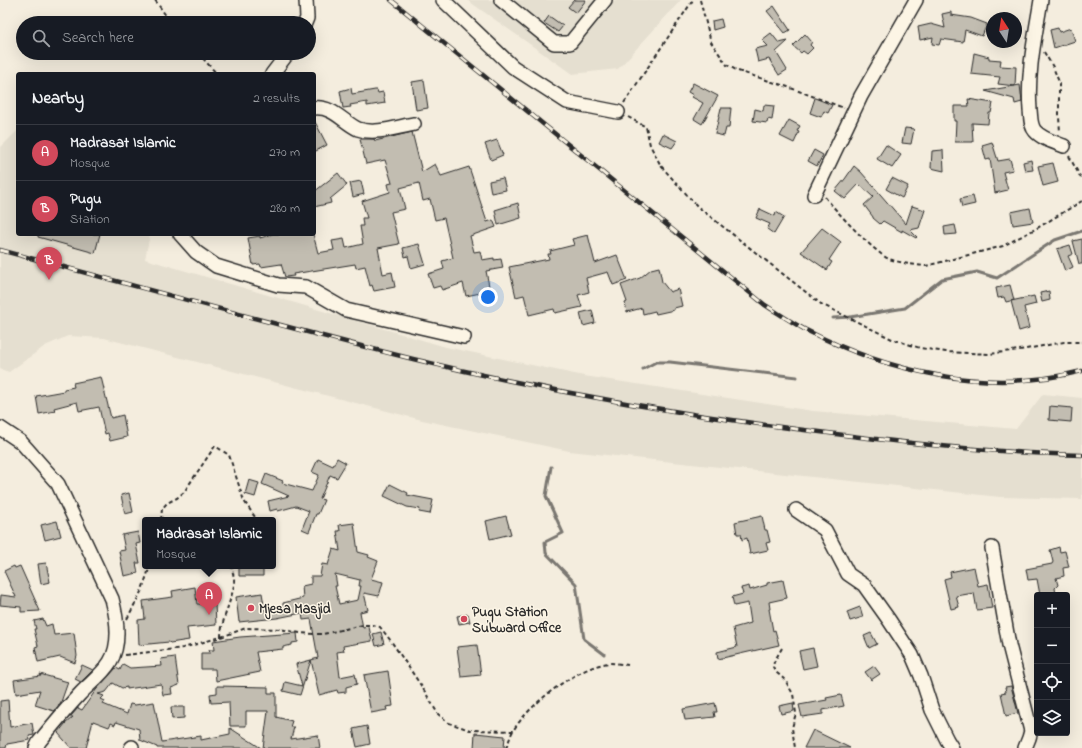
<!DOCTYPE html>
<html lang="en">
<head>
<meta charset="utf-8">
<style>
	body { margin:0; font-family:"Indie Flower",sans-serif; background:#242831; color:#f1f3f6 }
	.controls { position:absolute; right:12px; bottom:12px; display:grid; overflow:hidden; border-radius:4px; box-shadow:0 4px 16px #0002 }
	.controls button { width:36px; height:36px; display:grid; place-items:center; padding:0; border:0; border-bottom:1px solid #363941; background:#171b24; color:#f1f3f6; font:20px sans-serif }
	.compass { position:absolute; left:986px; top:12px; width:36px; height:36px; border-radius:50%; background:#171b24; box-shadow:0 4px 16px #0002; rotate:348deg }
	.you { position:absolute; left:488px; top:297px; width:14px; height:14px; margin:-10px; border:3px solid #fff; border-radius:50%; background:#1a73e8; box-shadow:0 0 0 6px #1a73e833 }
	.badge { display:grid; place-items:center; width:26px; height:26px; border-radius:50%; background:#d1495b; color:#fff; font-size:13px; font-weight:700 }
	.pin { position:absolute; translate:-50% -33px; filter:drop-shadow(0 1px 2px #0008) }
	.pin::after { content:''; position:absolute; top:21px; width:14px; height:12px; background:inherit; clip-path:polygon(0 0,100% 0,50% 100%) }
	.popup { position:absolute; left:142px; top:517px; width:134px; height:52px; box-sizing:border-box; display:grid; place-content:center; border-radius:4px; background:#171b24; filter:drop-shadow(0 1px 3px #0005); font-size:13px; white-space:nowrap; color:#9ea1a6 }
	.popup b { font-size:15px; color:#f1f3f6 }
	.popup::after { content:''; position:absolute; left:50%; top:100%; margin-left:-8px; border:8px solid transparent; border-top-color:#171b24 }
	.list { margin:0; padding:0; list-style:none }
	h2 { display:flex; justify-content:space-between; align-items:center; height:52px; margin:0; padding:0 16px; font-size:17px }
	h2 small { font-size:13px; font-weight:400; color:#9ea1a6 }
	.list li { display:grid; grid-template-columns:26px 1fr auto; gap:12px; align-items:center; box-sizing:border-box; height:56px; padding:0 16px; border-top:1px solid #363941 }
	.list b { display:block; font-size:15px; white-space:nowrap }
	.list p { margin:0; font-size:13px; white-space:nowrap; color:#9ea1a6 }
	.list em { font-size:13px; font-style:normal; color:#9ea1a6 }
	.icon { flex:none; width:22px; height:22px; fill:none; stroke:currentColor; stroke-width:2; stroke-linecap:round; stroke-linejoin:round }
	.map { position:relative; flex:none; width:1082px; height:748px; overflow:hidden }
	.search { position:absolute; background:#171b24; box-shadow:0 4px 16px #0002; left:16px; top:16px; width:300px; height:44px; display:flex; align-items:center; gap:10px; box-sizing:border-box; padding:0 14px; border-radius:22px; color:#9ea1a6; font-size:15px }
	.panel { position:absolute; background:#171b24; box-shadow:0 4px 16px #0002; left:16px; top:72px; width:300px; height:164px; border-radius:4px }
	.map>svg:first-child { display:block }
</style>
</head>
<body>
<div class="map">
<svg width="1082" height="748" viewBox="0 0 1082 748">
	<rect width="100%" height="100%" fill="#f4edde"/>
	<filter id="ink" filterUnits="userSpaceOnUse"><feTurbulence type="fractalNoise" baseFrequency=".025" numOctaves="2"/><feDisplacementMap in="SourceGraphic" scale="8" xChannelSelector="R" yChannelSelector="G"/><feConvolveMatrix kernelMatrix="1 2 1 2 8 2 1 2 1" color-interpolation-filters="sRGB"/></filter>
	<g filter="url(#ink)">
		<path fill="#e5dfd0" d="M 467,0 L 681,0 L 618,69 L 572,74 Z
			M 18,130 L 18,234 L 150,234 L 145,259 L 446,347 L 584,376 L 813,411 L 1016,429 L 1043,394 L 1082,398 L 1082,499 L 1000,497 L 569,451 L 422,420 L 104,338 L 68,336 L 45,346 L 9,372 L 0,369 L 0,148 Z"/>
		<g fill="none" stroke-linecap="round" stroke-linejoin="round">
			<path stroke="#7a7771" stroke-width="3" d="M 833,318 L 850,317 L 905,308 L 942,279 L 977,272 L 997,278 L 1055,240 L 1082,231
				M 643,369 L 656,362 L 670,362 L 797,377
				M 551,467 L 546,496 L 563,533 L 545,542 L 546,553 L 576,584 L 584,639 L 604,654"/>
		</g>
		<path fill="#c2bdb1" stroke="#2b2b2b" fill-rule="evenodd" d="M 574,0 L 586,0 L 576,13 L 568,7 Z
			M 774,6 L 790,30 L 785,33 L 767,11 Z
			M 951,12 L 951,15 L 971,18 L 987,24 L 982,36 L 965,30 L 963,42 L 941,39 L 939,45 L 932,44 L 933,37 L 920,40 L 918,27 L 931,24 L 945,28 L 942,14 Z
			M 549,16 L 563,26 L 558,32 L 544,23 Z
			M 721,19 L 723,27 L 713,30 L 712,21 Z
			M 1058,28 L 1059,32 L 1071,28 L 1075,41 L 1054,48 L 1050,30 Z
			M 771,33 L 779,43 L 788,41 L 776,52 L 787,70 L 779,75 L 769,59 L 758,62 L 755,49 L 768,46 L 762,40 Z
			M 805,34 L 812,42 L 810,45 L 813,48 L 807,54 L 803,51 L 801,53 L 793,46 Z
			M 974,53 L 989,57 L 989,59 L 1001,60 L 1000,66 L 1016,67 L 1015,86 L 998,84 L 1000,77 L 971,74 Z
			M 424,80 L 428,108 L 416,110 L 412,82 Z
			M 693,83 L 718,96 L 702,124 L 694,119 L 703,103 L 692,97 L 693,95 L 688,92 Z
			M 1020,85 L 1022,102 L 1015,104 L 1014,99 L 985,91 Z
			M 351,88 L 352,94 L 375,90 L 377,90 L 378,93 L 383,92 L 385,103 L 367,106 L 367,102 L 350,105 L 351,107 L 343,108 L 340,91 Z
			M 815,98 L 832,105 L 828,113 L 824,111 L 821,117 L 810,113 Z
			M 968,99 L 993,103 L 991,113 L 989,113 L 988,124 L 972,123 L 973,142 L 955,142 L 956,121 L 954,121 L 954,106 L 969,106 Z
			M 764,105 L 774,106 L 772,120 L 768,119 L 767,123 L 753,121 L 755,109 L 763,111 Z
			M 721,108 L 731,108 L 729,128 L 726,128 L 724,136 L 715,134 Z
			M 314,120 L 327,145 L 314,152 Z
			M 789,120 L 800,126 L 797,131 L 799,132 L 794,143 L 780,136 Z
			M 905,128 L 914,129 L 911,144 L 902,143 Z
			M 412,132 L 422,172 L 435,164 L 441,176 L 469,167 L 487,222 L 493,220 L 496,227 L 470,236 L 474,252 L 480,251 L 482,260 L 494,258 L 494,260 L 501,259 L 503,268 L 486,271 L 490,291 L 466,296 L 463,283 L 442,290 L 440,286 L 433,288 L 428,274 L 444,269 L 442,261 L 453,258 L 444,218 L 435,220 L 430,199 L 423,201 L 419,183 L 400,188 L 405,209 L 391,212 L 399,244 L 378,248 L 383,274 L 392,272 L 395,287 L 374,291 L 372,285 L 370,286 L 365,266 L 356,268 L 355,264 L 293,274 L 294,276 L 285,277 L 281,264 L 261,267 L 260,264 L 253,265 L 248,238 L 260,236 L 260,238 L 273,234 L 313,234 L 318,253 L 334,250 L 332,241 L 344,239 L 346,248 L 363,244 L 360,226 L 363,226 L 362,218 L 367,218 L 362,201 L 390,192 L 388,184 L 392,183 L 385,160 L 366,164 L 360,139 L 374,139 L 375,141 Z
			M 663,134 L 677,141 L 672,148 L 659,142 Z
			M 497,140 L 503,155 L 491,160 L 485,144 Z
			M 992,142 L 998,161 L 1010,159 L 1013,170 L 1003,172 L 1008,190 L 995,193 L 990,159 L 986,160 L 982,145 Z
			M 886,145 L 901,155 L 892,168 L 877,159 Z
			M 814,150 L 823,155 L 817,166 L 808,161 Z
			M 943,150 L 944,171 L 931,168 L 932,151 Z
			M 1031,160 L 1033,170 L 1025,171 L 1023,162 Z
			M 1053,163 L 1058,182 L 1043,186 L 1038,166 Z
			M 854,166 L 861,172 L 906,224 L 912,206 L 925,210 L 919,228 L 910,230 L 917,237 L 916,238 L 902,230 L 902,232 L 883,221 L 880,224 L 873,218 L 873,217 L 864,205 L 873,197 L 859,184 L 845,199 L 835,191 L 845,179 Z
			M 338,173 L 347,185 L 330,199 L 331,203 L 314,207 L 314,192 Z
			M 503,178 L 506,190 L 491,193 L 489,181 Z
			M 892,178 L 908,186 L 902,198 L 886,189 Z
			M 361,181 L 364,194 L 353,197 L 350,183 Z
			M 973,196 L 975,204 L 962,207 L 960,199 Z
			M 518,203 L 521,218 L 498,225 L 495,210 Z
			M 1030,208 L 1033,222 L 1013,225 L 1011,212 Z
			M 760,209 L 775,216 L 776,212 L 784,217 L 774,234 L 767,229 L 770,224 L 756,218 Z
			M 955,225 L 957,234 L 945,235 L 944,227 Z
			M 822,228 L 841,242 L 829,260 L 832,262 L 827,270 L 801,252 Z
			M 38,234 L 100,234 L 95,253 L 38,237 Z
			M 588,235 L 595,263 L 617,255 L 627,280 L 613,285 L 608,272 L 586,278 L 589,292 L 578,295 L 582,307 L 555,313 L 554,309 L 529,315 L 524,295 L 516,297 L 509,267 L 549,259 L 548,254 L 551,254 L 550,251 L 574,245 L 572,239 Z
			M 1082,239 L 1082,264 L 1079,264 L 1073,241 Z
			M 419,244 L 425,264 L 411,268 L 408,256 L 405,257 L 403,248 Z
			M 1070,245 L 1073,254 L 1068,256 L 1073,267 L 1065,271 L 1057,249 Z
			M 659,267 L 662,282 L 670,292 L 678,289 L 682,306 L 674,308 L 674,310 L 656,314 L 655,311 L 643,314 L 642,308 L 627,312 L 625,303 L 627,302 L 621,285 L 640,278 L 651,269 Z
			M 1010,285 L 1014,300 L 1006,302 L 1004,297 L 998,298 L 996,288 Z
			M 1049,291 L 1050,300 L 1042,302 L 1040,293 Z
			M 1034,296 L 1036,304 L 1024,307 L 1029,328 L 1019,331 L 1011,301 Z
			M 592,310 L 595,323 L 583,326 L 580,313 Z
			M 101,377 L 111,418 L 123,415 L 127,437 L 110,441 L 108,433 L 105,434 L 99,407 L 79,411 L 77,402 L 54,408 L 55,411 L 39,414 L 36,396 L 64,391 L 64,389 L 74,387 L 73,383 Z
			M 1050,406 L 1072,408 L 1071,422 L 1049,420 Z
			M 337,458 L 346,463 L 337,478 L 330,475 L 320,499 L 324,500 L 318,514 L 316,514 L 309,532 L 302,529 L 309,511 L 296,506 L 278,511 L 277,509 L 270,511 L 268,501 L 289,496 L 262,484 L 266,474 L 283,481 L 282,483 L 312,491 L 319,475 L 312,472 L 318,459 L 333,466 Z
			M 249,480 L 259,483 L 255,497 L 245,494 Z
			M 390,484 L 408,493 L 407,495 L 433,500 L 430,514 L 419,512 L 420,509 L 407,507 L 384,496 Z
			M 129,493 L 133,512 L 125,514 L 121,495 Z
			M 506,516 L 511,534 L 490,539 L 486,521 Z
			M 762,516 L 765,530 L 767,530 L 770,542 L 766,543 L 768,550 L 750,554 L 747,538 L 742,540 L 741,534 L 737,534 L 735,522 Z
			M 57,521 L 61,536 L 45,540 L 41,525 Z
			M 354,523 L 358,552 L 369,555 L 368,557 L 378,561 L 371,579 L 383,582 L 379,596 L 364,593 L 368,610 L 360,612 L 363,628 L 369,627 L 372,641 L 343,646 L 344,651 L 337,652 L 340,677 L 355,674 L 357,684 L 346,687 L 346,692 L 338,693 L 337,690 L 319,695 L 311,660 L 318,658 L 311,619 L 303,620 L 302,613 L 277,618 L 239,622 L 236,597 L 262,593 L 265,611 L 283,607 L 283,603 L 303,598 L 302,586 L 311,584 L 311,576 L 320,576 L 322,564 L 328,565 L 333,549 L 340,551 L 337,531 L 340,531 L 339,525 ZM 335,574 L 360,580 L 359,586 L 361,586 L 358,600 L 339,604 L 335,586 L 337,586 Z
			M 138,532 L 140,543 L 136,544 L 140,563 L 136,563 L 138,573 L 124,576 L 119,551 L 125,550 L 122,535 Z
			M 1059,547 L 1060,552 L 1065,551 L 1069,567 L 1063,568 L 1064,576 L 1056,578 L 1058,585 L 1055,588 L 1056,595 L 1040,595 L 1037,579 L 1028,580 L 1026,569 L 1052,564 L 1053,562 L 1050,550 Z
			M 46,563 L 50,582 L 41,584 L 38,564 Z
			M 14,566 L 15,568 L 20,566 L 40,611 L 21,612 L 21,607 L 0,605 L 1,595 L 16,597 L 4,571 Z
			M 239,566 L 263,566 L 263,576 L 239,576 Z
			M 974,567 L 978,586 L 988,584 L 992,608 L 977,610 L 974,593 L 956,596 L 959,607 L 951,609 L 944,579 L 951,577 L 950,572 Z
			M 783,580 L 787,598 L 769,602 L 770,609 L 769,609 L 773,631 L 775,630 L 779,645 L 718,659 L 717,652 L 737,647 L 733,628 L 751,623 L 748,603 L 734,606 L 732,597 L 743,594 L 741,588 L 749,586 L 750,590 L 767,585 L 767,583 Z
			M 195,587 L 197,604 L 215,604 L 216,625 L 187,628 L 189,640 L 170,643 L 169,642 L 139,645 L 138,620 L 145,619 L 143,601 L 173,597 L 172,591 Z
			M 860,607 L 863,617 L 850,621 L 847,612 Z
			M 468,614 L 470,622 L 459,624 L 457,616 Z
			M 43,619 L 46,626 L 52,624 L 54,635 L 74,633 L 77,656 L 75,663 L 60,657 L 38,662 L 35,647 L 38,646 L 34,629 L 36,629 L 34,621 Z
			M 381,632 L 384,644 L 376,646 L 373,634 Z
			M 297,633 L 298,642 L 292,643 L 292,645 L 283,647 L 283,649 L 256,652 L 260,672 L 216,681 L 215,669 L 201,669 L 201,653 L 210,653 L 209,650 L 214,650 L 213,641 L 240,637 Z
			M 871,633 L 877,644 L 869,648 L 864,636 Z
			M 477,645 L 481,675 L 461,677 L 457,647 Z
			M 813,648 L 817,666 L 803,669 L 799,651 Z
			M 175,657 L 179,685 L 171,688 L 172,694 L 163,695 L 161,684 L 127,689 L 127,687 L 122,688 L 113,683 L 106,692 L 98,694 L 104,696 L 101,699 L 105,701 L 103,704 L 127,714 L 130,704 L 135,705 L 154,702 L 162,742 L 201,736 L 201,740 L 230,734 L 230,728 L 261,748 L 157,748 L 157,747 L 140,740 L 139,729 L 116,722 L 115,725 L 111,723 L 109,727 L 93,721 L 86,748 L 71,748 L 58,733 L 65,724 L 73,717 L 70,717 L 78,708 L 82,710 L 96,690 L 116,668 L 120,670 L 123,664 L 130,668 L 162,666 L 161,659 Z
			M 311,660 L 300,695 L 283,691 L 285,682 L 302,686 L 296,664 Z
			M 82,665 L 93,670 L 81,682 L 75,679 Z
			M 874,666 L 880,674 L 871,680 L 865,672 Z
			M 388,671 L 393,706 L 386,707 L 387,710 L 371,713 L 364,675 Z
			M 40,674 L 68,682 L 61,702 L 54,711 L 35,705 L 40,690 L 16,694 L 14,680 L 41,676 Z
			M 217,686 L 268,687 L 268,693 L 276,693 L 276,717 L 292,721 L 290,727 L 294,727 L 291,739 L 318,735 L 320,748 L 263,748 L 268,711 L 246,711 L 246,726 L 230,726 L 229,702 L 211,703 L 210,694 L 217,693 Z
			M 1011,686 L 1018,713 L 1006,716 L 1001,693 L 1006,692 L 1005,687 Z
			M 841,695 L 844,706 L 823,710 L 823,714 L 802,717 L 799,705 L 827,700 L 826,698 Z
			M 8,700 L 10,727 L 32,723 L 34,735 L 29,736 L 30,740 L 7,744 L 6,748 L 0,748 L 0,701 Z
			M 715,703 L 717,712 L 714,712 L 715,717 L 685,720 L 683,709 Z
			M 793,703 L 794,711 L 781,714 L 779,706 Z
			M 171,707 L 184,707 L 184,718 L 172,719 Z
			M 367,726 L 370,744 L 357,747 L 353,729 Z
			M 813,730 L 850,748 L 804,748 Z
			M 475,733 L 505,736 L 504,748 L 474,748 Z"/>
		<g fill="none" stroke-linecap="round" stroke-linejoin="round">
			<g stroke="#2b2b2b" stroke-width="16">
				<path id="minor" d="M 443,0 L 513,67 L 567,102 L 618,112
					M 501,0 L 554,43 L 570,43 L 605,0
					M 1041,0 C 1035,37 1027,72 1030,110 C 1031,117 1030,125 1035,131 C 1042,139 1054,142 1064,146
					M 305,23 L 307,18 L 306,0
					M 272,74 L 288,53
					M 314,108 C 333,106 343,122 358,129 C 375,135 397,127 414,124
					M 814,195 L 861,96 L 916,0
					M 180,234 L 196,252 L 216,266 L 278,285 L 306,287 L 346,310 L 464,337
					M 0,428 L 21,442 L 58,484 L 112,599 C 117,618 121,644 110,662 C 102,675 89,684 79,695 C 65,710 52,726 39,742 L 36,748
					M 796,510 L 825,530 L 848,574 L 864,585 L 889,620 L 912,655 L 921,676 L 932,710 L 947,740 L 952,748
					M 992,548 L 1009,645 L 1031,731 L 1029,738 L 1025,748
					M 131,748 L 132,747"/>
			</g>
			<path stroke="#2b2b2b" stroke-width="2" stroke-dasharray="4 3" stroke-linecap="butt" d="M 155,0 L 171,23
				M 700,0 L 711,42 L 727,65 L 738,71 L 788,87 L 844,108
				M 1044,52 L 1053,67 L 1059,82 L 1059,117 L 1060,132
				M 198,53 L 217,74
				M 624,103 L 693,0
				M 628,117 L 646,127 L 650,145 L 661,166 L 698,207 L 821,304 L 892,339 L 920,348 L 946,352 L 990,354 L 1026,349 L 1064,342 L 1082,342
				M 1069,156 L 1082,180
				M 825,197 C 835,210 876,254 889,259 C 901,263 914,265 926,266 L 1003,246 L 1039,227 L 1082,201
				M 161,520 L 162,509 L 167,503 L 177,498 L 184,492 L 215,446 L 229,455 L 244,501 L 257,520
				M 127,619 L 142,590 L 150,566
				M 221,637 C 221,621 231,602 234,585 C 235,578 232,572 232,566
				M 782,648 L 774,662 L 773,667 L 777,673 L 785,680 L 793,694 L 796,713 L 792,728 L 795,748
				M 125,655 L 183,648 L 221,637 L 246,628 L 280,629 L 300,633 L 315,634 L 323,634 L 363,625 L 373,625 L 380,627 L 391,641 L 422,687 L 438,714 L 449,723 L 470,730 L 514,731
				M 506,748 C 509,742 510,736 513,731 C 530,703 577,667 609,663 C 615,663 622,664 628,665"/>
			<use href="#minor" stroke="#fcf5e5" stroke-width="13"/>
			<g stroke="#2b2b2b" stroke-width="4.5">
				<path id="rail" d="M 391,0 L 765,305 C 778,313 791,322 804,329 C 889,373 987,395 1082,371
					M 0,250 C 137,286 275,325 413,359 C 550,392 688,416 828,433 C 912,444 997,453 1082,455"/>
			</g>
			<use href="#rail" stroke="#fcf5e5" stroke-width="3" stroke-dasharray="9" stroke-linecap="butt"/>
		</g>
	</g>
	<g fill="#d1495b" stroke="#fcf5e5" stroke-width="1.5">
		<circle cx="251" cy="608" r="4"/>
		<circle cx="464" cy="619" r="4"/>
	</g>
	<g text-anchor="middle" stroke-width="3" stroke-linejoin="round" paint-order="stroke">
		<g font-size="14" font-weight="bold" fill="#2b2b2b" stroke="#fcf5e5" text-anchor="start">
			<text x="259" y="613">Mjesa Masjid</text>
			<text x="472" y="616">Pugu Station<tspan x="472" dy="16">Subward Office</tspan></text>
		</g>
	</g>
</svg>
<div class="controls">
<button>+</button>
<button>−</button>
<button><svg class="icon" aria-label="locate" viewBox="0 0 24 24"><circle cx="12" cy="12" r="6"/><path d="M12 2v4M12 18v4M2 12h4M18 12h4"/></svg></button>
<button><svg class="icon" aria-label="layers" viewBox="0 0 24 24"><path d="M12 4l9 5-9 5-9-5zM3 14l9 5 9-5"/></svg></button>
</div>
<svg class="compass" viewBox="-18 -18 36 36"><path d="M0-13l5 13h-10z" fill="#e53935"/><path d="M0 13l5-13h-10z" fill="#9ea1a6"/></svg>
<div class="you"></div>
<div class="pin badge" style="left:209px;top:615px">A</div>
<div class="popup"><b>Madrasat Islamic</b>Mosque</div>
<div class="pin badge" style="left:49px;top:280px">B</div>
<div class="search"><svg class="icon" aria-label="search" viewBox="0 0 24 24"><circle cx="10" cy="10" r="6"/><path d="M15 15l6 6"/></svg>Search here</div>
<section class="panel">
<h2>Nearby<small>2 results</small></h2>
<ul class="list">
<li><span class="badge">A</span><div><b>Madrasat Islamic</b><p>Mosque</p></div><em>270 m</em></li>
<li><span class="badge">B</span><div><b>Pugu</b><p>Station</p></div><em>280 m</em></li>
</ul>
</section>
</div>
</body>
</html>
